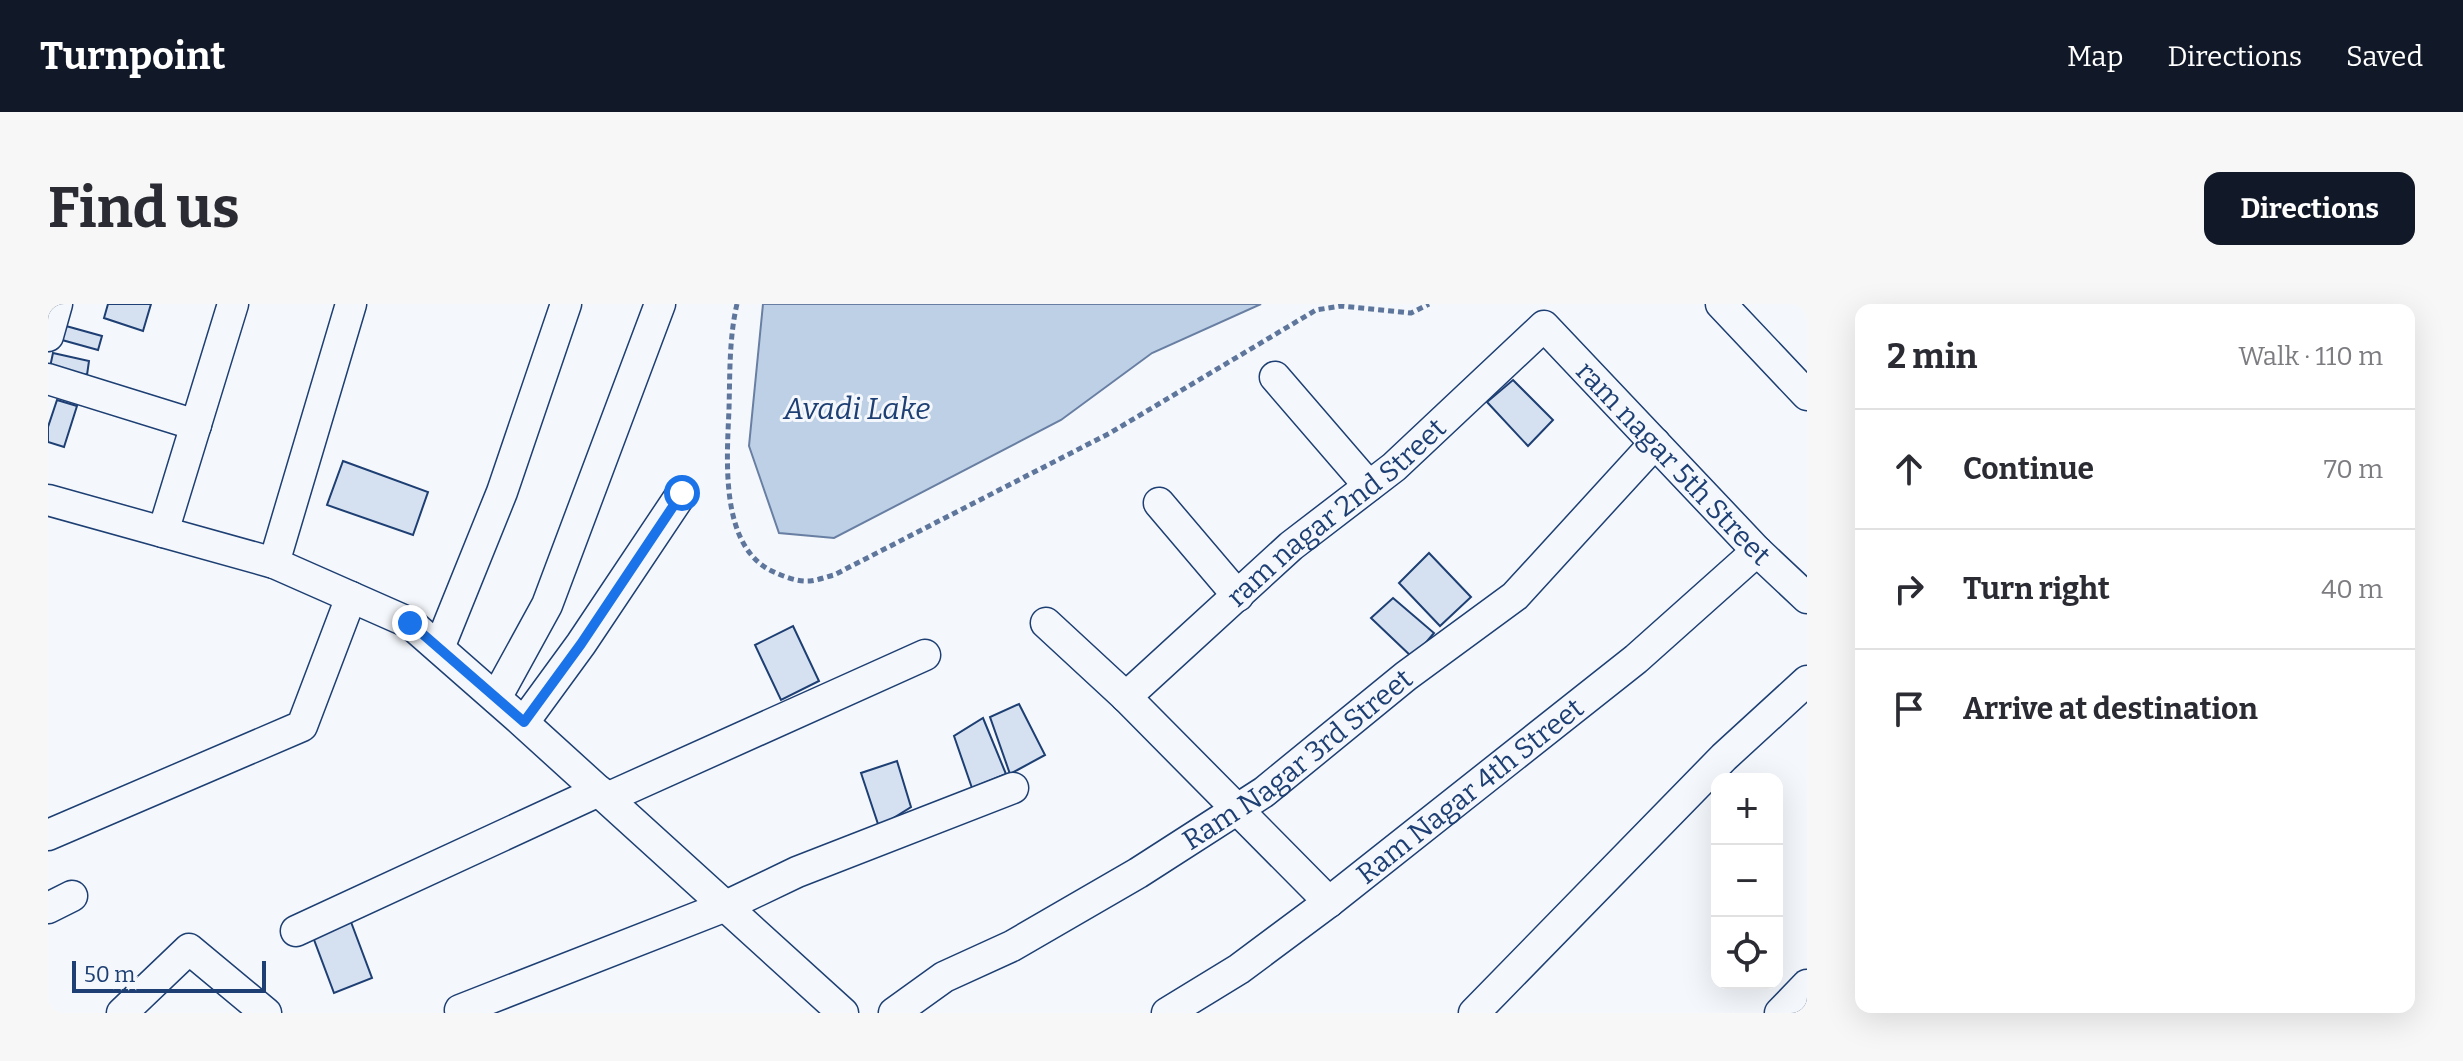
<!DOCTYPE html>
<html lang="en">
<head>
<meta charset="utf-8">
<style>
	body { margin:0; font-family:Bitter,serif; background:#f7f7f7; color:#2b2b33 }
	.controls { position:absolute; right:24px; bottom:24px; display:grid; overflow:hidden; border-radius:16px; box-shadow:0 8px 32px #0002 }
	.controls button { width:72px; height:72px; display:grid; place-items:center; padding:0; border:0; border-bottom:2px solid #e1e1e2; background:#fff; color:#2b2b33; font:40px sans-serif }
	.scale { position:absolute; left:24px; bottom:20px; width:194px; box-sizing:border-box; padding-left:8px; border:4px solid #1d3f73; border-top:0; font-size:22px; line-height:28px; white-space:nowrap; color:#1d3f73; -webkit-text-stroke:6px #f4f7fb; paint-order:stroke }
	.stop { position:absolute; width:24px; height:24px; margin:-18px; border:6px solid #1a73e8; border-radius:50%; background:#fff }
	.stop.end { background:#1a73e8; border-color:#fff; box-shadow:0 2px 8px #0008 }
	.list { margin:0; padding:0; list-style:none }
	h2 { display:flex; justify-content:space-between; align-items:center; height:104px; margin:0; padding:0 32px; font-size:34px }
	h2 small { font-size:26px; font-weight:400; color:#7c7c81 }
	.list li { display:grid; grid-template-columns:52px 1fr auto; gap:24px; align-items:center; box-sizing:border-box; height:120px; padding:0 32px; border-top:2px solid #e1e1e2 }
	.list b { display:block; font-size:30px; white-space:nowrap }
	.list em { font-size:26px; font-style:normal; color:#7c7c81 }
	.icon { flex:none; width:44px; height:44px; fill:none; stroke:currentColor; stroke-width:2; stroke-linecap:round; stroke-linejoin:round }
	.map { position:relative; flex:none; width:1759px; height:709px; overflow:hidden; border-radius:16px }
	header { display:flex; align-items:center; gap:48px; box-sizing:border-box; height:112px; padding:0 40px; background:#111827; color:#fff }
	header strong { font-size:38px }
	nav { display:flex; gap:44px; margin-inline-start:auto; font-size:28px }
	.intro { display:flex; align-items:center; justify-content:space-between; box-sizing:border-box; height:192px; padding:0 48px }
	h1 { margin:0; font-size:56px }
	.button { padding:20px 36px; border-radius:16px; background:#111827; color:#fff; font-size:28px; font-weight:700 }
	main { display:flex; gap:48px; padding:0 48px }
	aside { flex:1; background:#fff; border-radius:16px; box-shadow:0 8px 32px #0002 }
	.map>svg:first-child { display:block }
</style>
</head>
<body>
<header>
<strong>Turnpoint</strong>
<nav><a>Map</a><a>Directions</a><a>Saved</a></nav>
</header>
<div class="intro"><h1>Find us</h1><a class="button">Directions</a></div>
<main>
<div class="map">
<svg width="1759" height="709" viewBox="0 0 1759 709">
	<rect width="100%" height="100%" fill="#f4f7fb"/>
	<path fill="#bed0e5" stroke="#687fa3" stroke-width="2" d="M 715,0 L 1213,0 L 1104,49 L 1013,116 L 786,234 L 731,229 L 701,142 Z"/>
	<path fill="#d5e0f0" stroke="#1d3f73" stroke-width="2" d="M 60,0 L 103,0 L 95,27 L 56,14 Z
		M 18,22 L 54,32 L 50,46 L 14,36 Z
		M 5,49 L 41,57 L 39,71 L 2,63 Z
		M 1465,76 L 1505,116 L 1480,142 L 1439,98 Z
		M 9,96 L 29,102 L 16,143 L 0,138 L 0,123 Z
		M 295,157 L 380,188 L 365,231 L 279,201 Z
		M 1381,249 L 1423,293 L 1392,322 L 1351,279 Z
		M 1345,294 L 1386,329 L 1365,354 L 1323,314 Z
		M 745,322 L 771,377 L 733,396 L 707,341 Z
		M 971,400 L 997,451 L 962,470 L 942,413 Z
		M 935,414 L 958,470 L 924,484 L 906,432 Z
		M 849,457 L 863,503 L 831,523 L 813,469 Z
		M 303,618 L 324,674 L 286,689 L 265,633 Z"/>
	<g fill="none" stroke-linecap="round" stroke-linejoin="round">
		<g stroke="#1d3f73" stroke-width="33">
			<g id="minor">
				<path d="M 1673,0 L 1759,91"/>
				<path d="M 0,32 L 9,0"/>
				<path d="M 1227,73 L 1321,182"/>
				<path d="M 0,75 L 148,121"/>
				<path d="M 0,196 L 226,259 L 362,319 L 468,412 L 795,709"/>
				<path d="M 1111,199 L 1190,292"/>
				<path d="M 115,228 L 185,0"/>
				<path d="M 226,259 L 303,0"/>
				<path d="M 998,319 L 1078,393 L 1281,598"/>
				<path d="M 391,344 L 454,188 L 518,0"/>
				<path id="s1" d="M 1078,393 L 1243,242 L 1346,163 L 1496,22 L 1709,247 L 1759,294"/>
				<path d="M 448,394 L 499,301 L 612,0"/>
				<path d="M 476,418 L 533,340 L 634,189"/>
				<path d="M 559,494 L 877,351"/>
				<path d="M 0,531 L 254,422 L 303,293"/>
				<path d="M 0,604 L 24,592"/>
				<path d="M 248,627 L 551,487"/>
				<path d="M 412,706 L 678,602 L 749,568 L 965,484"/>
				<path d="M 74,709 L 141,645 L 218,709"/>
				<path id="s2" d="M 846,709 L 896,673 L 964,642 L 1090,569 L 1216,488 L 1358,372 L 1467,292 L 1607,139"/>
				<path id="s3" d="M 1119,709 L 1191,665 L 1281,598 L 1588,355 L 1709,247"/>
				<path d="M 1426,709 L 1676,453 L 1759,377"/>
				<path d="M 1732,709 L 1759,681"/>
			</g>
		</g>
		<path stroke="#5e769c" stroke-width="5" stroke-dasharray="6 4" stroke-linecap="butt" d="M 689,0 C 681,34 682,70 681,105 C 679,155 671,244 726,268 C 737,273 750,278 762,277 C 770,276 778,273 786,271 L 1062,129 L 1268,6 L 1293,2 L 1363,9 L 1381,0"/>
		<use href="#minor" stroke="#f4f7fb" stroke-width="30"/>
	</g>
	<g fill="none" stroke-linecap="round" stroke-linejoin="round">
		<path stroke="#1a73e8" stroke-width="10" d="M 362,319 L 476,418 L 533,340 L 634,189"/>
	</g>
	<g text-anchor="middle" stroke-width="6" stroke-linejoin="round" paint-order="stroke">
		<g font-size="28" fill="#1d3f73" stroke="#f4f7fb">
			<text dy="10" stroke="none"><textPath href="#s1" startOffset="748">ram nagar 5th Street</textPath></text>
			<text dy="10" stroke="none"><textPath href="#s1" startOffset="280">ram nagar 2nd Street</textPath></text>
			<text dy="10" stroke="none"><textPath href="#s2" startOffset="478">Ram Nagar 3rd Street</textPath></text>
			<text dy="10" stroke="none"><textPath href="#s3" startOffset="376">Ram Nagar 4th Street</textPath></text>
		</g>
		<g font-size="30" font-style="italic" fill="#1d3f73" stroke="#f4f7fb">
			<text x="809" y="115">Avadi Lake</text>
		</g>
	</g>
</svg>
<div class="controls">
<button>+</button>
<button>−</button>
<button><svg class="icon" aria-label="locate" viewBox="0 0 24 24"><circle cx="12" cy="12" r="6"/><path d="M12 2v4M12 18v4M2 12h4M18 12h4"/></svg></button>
</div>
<div class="scale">50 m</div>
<div class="stop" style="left:634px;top:189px"></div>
<div class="stop end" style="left:362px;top:319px"></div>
</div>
<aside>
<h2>2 min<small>Walk · 110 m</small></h2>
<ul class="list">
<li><svg class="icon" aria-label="ahead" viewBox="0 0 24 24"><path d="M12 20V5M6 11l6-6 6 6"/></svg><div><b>Continue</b></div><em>70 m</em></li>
<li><svg class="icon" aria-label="right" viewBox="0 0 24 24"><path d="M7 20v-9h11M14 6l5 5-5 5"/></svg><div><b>Turn right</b></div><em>40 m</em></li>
<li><svg class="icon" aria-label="arrive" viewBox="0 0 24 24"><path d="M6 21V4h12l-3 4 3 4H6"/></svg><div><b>Arrive at destination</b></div></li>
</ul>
</aside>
</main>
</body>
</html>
